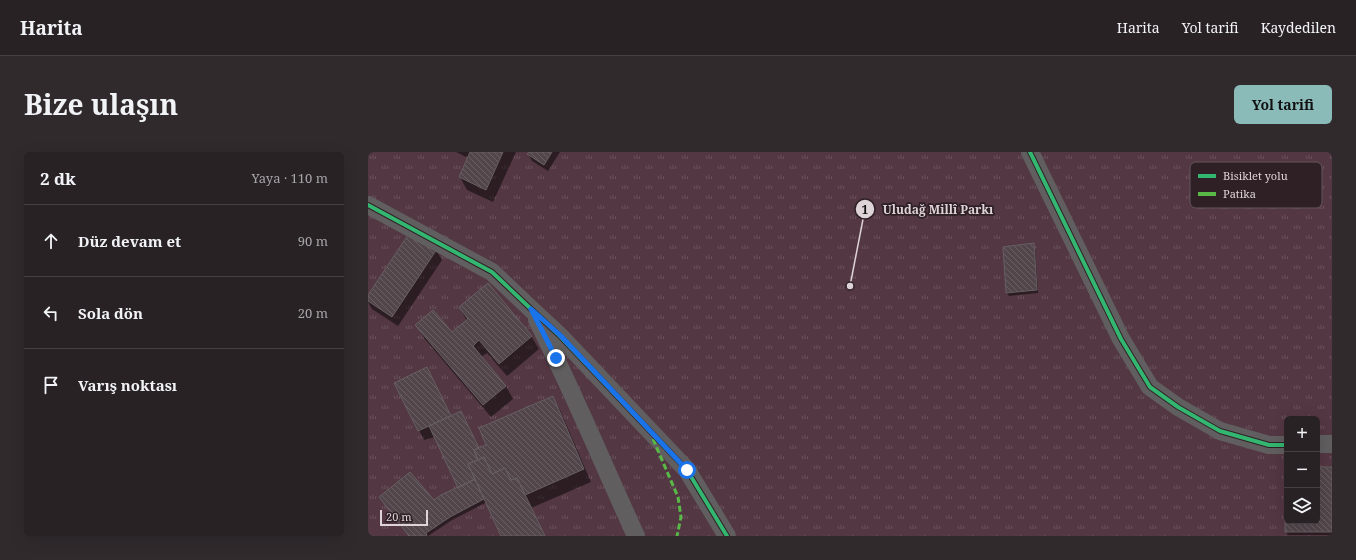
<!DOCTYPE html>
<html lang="tr">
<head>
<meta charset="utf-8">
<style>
	body { margin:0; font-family:"Noto Serif",serif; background:#302a2d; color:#f1f3f6 }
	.controls { position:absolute; right:12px; bottom:12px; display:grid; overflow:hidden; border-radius:6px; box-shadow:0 4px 16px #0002 }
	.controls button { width:36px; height:36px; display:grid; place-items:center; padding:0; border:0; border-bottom:1px solid #443f42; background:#282225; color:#f1f3f6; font:20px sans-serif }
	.scale { position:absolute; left:12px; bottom:10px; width:48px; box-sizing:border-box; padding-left:4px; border:2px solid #ded4d8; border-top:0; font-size:11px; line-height:14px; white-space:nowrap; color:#ded4d8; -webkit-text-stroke:3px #2f2026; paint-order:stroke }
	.stop { position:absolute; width:12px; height:12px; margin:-9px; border:3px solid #1a73e8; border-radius:50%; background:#fff }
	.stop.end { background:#1a73e8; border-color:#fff; box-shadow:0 1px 4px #0008 }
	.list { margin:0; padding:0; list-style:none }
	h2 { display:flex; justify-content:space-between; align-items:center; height:52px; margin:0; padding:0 16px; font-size:17px }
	h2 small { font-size:13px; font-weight:400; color:#a5a4a7 }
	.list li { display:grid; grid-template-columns:26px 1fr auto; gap:12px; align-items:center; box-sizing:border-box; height:72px; padding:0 16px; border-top:1px solid #443f42 }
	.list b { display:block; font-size:15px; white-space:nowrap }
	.list em { font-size:13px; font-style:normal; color:#a5a4a7 }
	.icon { flex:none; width:22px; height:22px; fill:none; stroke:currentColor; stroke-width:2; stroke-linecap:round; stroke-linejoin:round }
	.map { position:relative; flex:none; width:964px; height:384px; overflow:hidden; border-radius:6px }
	header { display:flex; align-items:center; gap:24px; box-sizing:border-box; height:56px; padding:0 20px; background:#282225; border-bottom:1px solid #443f42 }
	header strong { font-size:19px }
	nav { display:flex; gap:22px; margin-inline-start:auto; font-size:14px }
	.intro { display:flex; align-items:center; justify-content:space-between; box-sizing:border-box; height:96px; padding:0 24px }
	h1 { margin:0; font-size:28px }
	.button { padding:10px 18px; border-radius:6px; background:#8bbbb9; color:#111; font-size:14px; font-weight:700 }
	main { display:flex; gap:24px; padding:0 24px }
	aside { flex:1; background:#282225; border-radius:6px; box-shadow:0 4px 16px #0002 }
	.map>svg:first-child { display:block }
</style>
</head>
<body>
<header>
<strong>Harita</strong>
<nav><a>Harita</a><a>Yol tarifi</a><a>Kaydedilen</a></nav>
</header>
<div class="intro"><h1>Bize ulaşın</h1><a class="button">Yol tarifi</a></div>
<main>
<aside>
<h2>2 dk<small>Yaya · 110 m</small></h2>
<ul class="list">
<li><svg class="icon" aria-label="ahead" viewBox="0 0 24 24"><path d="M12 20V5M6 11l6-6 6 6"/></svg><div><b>Düz devam et</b></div><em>90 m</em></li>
<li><svg class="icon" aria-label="left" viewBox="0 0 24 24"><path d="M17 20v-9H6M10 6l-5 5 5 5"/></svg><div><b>Sola dön</b></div><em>20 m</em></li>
<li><svg class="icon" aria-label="arrive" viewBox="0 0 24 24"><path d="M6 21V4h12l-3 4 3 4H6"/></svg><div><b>Varış noktası</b></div></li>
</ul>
</aside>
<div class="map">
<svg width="964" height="384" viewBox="0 0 964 384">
	<defs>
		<pattern id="park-tufts" width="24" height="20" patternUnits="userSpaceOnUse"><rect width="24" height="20" fill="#533743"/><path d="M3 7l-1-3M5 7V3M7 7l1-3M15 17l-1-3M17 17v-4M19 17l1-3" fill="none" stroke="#6b535d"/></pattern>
		<pattern id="building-back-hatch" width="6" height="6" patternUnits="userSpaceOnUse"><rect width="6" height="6" fill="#52464b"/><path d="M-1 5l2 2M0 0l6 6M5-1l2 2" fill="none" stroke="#6a6064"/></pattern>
	</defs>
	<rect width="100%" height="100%" fill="#362e31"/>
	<path fill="url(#park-tufts)" fill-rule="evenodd" d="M 0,0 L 964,0 L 964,384 L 0,384 ZM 919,267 L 949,267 L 949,369 L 919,369 Z"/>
	<path fill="#0007" d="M 88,0 L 148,0 L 125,50 L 99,38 L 92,25 L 100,6 Z
		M 162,0 L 192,0 L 180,19 L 164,9 L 160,2 Z
		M 665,92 L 667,95 L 670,141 L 641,144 L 639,141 L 636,95 Z
		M 68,98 L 74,108 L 30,174 L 4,157 L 0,150 L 0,145 Z
		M 92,156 L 163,184 L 171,197 L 139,224 L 119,201 L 113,205 L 138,234 L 145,247 L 123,265 L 56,186 L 48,173 L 84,182 L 99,169 Z
		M 184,245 L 192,258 L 223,330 L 163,356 L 177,384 L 135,384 L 119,350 L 84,368 L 60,384 L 41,384 L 66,350 L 91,336 L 67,285 L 56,288 L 51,278 L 93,260 L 111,297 L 120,293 Z
		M 919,316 L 919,369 L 949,369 L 949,316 L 964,316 L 964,383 L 920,383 L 918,380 Z"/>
	<path fill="url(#building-back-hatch)" stroke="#665f61" d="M 102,0 L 135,0 L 118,38 L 91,25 Z
		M 161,0 L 184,0 L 176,13 L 159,2 Z
		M 42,80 L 69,97 L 24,165 L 0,149 L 0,143 Z
		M 666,91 L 669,138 L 638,141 L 635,95 Z
		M 120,131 L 164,184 L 131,212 L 111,188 L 105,194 L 138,234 L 115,253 L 47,173 L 65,158 L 84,180 L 100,167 L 91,155 Z
		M 59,215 L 83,264 L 50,279 L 26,231 Z
		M 185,244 L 216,317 L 157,343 L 149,326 L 143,328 L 137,316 L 124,322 L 116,305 L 110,308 L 106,298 L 118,293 L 111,276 Z
		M 93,259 L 111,296 L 106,298 L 110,308 L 100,312 L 107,327 L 90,336 L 61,274 Z
		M 116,305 L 124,322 L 137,316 L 143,328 L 149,326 L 177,384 L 133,384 L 100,312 Z
		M 917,315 L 919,315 L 919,369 L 949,369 L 949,315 L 964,315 L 964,380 L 917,380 Z
		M 42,320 L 66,348 L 73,343 L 107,327 L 116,347 L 82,365 L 58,381 L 59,384 L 41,384 L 11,345 Z"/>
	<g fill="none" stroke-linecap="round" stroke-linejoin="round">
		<path stroke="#605e5f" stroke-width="18" d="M 662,0 L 753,187 L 782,235 L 810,255 L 852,279 L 901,293 L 919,293
			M 0,53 L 124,120 L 163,157 L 191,183 L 319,318 L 359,384
			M 169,168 C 205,239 235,312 268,384
			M 949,292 L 964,292"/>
		<path stroke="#58b947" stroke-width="3" stroke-dasharray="6 3" stroke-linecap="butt" d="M 285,287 L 310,345 L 313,365 L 309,384"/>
		<g stroke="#2f2026" stroke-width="6">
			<path id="cycleway" d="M 662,0 L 753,187 L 782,235 L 810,255 L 852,279 L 901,293 L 919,293
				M 0,53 L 124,120 L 163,157 L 191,183 L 319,318 L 359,384"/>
		</g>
		<use href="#cycleway" stroke="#33b770" stroke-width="4"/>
	</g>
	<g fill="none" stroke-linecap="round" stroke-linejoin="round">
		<path stroke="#1a73e8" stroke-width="5" d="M 188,206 L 163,157 L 192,183 L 319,318"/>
	</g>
	<rect x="822" y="10" width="132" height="46" rx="6" fill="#2f2026" stroke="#64565b" stroke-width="1"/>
	<rect x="830" y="22" width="18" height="4" fill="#33b770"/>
	<rect x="830" y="40" width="18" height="4" fill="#58b947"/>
	<g font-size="11" fill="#ded4d8">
		<text x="855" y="28">Bisiklet yolu</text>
		<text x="855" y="46">Patika</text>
	</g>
	<path fill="none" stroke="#ded4d8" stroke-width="1.5" d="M482 134L497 57"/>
	<g fill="#ded4d8" stroke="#2f2026" stroke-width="1.5">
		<circle cx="482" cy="134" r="4"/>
		<circle cx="497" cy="57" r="10"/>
	</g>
	<g font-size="12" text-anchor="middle" font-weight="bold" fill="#111">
		<text x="497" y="62">1</text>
	</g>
	<g font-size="12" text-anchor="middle" font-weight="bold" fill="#ded4d8" stroke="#2f2026" stroke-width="3.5" stroke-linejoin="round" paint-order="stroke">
		<text x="570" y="62">Uludağ Millî Parkı</text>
	</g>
</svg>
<div class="controls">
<button>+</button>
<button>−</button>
<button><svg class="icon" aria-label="layers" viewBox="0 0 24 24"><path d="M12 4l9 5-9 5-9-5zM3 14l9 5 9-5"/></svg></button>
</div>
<div class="scale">20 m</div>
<div class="stop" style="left:319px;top:318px"></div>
<div class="stop end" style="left:188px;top:206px"></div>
</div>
</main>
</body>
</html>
